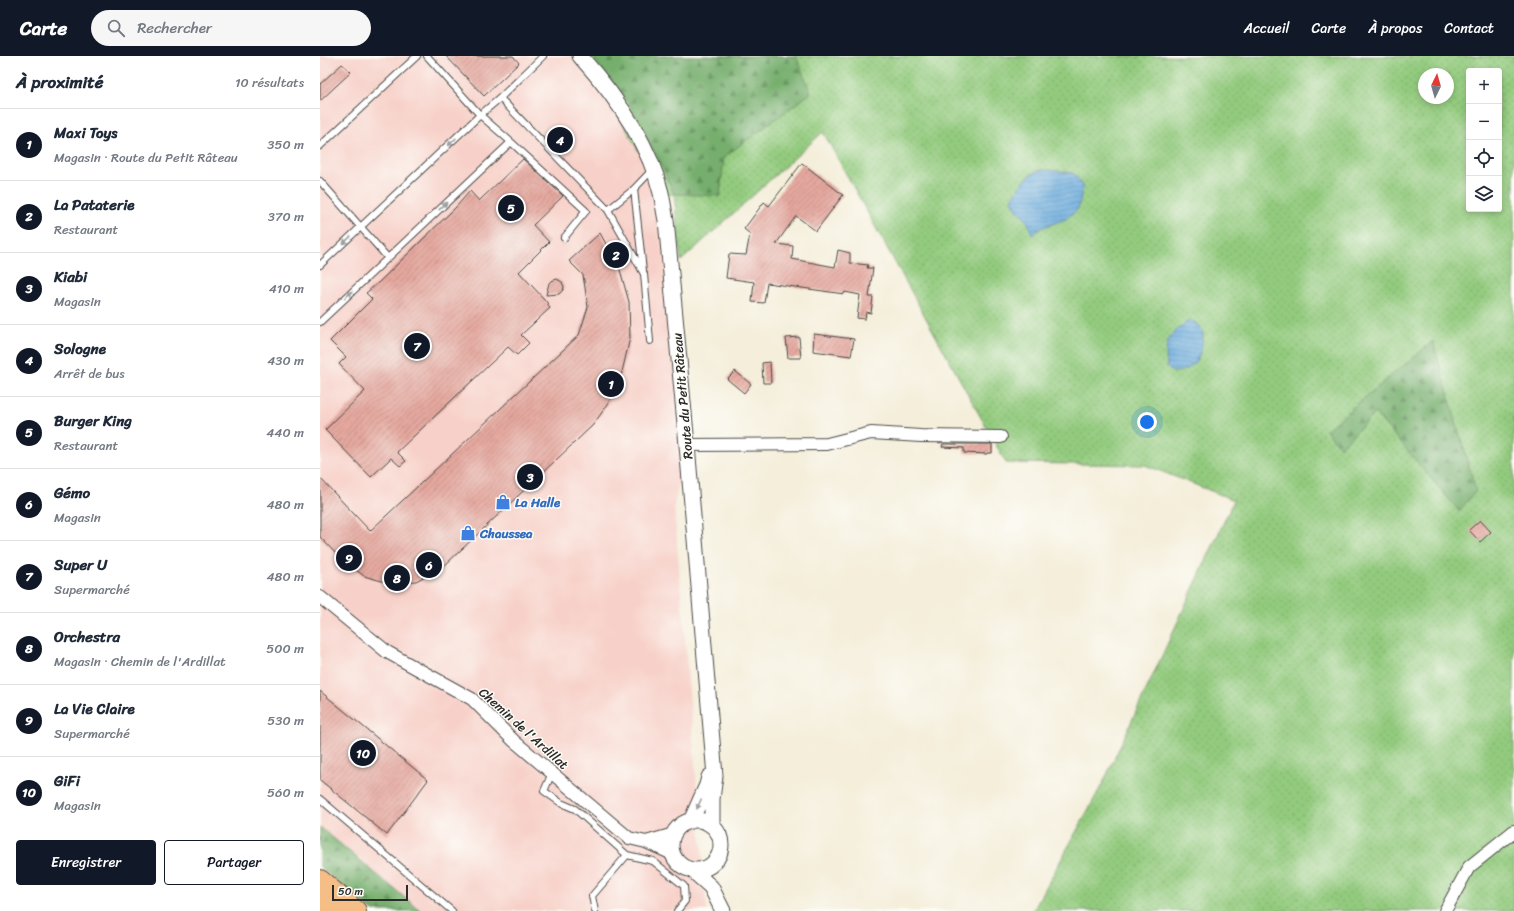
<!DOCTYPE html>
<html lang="fr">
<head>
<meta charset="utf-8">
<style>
	body { margin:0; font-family:Sriracha,sans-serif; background:#f6f6f7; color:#1f2937 }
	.controls { position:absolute; right:12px; top:12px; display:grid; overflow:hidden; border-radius:4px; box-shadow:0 2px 6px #0003 }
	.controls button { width:36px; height:36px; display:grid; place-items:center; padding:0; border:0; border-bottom:1px solid #e0e1e3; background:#fff; color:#1f2937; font:20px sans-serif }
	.compass { position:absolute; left:1098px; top:12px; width:36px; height:36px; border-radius:50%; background:#fff; box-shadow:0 2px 6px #0003; rotate:5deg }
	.scale { position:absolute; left:12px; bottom:10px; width:76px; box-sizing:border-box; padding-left:4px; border:2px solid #2b2b2b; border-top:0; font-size:11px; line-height:14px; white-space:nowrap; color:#2b2b2b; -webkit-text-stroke:3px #fdfcf7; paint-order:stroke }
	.you { position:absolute; left:827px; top:366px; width:14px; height:14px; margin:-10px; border:3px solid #fff; border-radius:50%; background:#1a73e8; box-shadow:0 0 0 6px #1a73e833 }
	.badge { display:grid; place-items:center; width:26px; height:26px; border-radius:50%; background:#111827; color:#fff; font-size:13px; font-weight:700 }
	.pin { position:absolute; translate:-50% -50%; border:2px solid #fff; box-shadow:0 1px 4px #0006 }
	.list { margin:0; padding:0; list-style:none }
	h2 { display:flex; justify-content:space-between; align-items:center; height:52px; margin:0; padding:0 16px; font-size:17px }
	h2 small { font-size:13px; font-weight:400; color:#747a83 }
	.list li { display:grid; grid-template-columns:26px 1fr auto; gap:12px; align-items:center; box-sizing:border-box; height:72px; padding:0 16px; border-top:1px solid #e0e1e3 }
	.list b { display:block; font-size:15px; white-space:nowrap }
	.list p { margin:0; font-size:13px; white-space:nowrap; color:#747a83 }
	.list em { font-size:13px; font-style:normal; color:#747a83 }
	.actions { display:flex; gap:8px; padding:12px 16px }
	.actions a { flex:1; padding:9px 0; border:1px solid #111827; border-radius:4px; text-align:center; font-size:14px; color:#111827 }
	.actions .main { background:#111827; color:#fff }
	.icon { flex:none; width:22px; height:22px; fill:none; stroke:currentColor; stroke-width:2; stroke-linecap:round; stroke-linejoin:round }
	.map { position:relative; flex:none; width:1194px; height:855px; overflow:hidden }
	header { display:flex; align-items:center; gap:24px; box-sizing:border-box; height:56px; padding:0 20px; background:#111827; color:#fff }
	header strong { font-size:19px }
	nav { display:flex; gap:22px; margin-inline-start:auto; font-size:14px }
	.search { width:280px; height:36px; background:#f6f6f7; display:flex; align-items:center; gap:10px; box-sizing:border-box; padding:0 14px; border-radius:22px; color:#747a83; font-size:15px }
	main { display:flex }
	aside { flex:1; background:#fff }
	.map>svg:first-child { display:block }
</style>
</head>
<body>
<header>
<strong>Carte</strong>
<div class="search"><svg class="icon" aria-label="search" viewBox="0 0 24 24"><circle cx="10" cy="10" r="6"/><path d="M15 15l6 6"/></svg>Rechercher</div>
<nav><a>Accueil</a><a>Carte</a><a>À propos</a><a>Contact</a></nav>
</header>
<main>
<aside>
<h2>À proximité<small>10 résultats</small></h2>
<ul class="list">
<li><span class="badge">1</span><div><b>Maxi Toys</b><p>Magasin · Route du Petit Râteau</p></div><em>350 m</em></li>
<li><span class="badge">2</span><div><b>La Pataterie</b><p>Restaurant</p></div><em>370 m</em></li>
<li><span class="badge">3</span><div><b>Kiabi</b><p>Magasin</p></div><em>410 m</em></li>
<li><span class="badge">4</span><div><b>Sologne</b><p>Arrêt de bus</p></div><em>430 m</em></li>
<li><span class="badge">5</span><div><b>Burger King</b><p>Restaurant</p></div><em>440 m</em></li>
<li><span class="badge">6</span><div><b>Gémo</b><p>Magasin</p></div><em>480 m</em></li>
<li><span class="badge">7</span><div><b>Super U</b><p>Supermarché</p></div><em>480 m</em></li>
<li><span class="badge">8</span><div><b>Orchestra</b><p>Magasin · Chemin de l'Ardillat</p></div><em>500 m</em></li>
<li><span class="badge">9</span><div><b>La Vie Claire</b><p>Supermarché</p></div><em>530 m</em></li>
<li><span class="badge">10</span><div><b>GiFi</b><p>Magasin</p></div><em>560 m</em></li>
</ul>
<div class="actions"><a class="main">Enregistrer</a><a>Partager</a></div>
</aside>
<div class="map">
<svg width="1194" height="855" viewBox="0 0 1194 855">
	<defs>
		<pattern id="grass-dots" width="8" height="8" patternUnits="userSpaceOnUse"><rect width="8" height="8" fill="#93cb7e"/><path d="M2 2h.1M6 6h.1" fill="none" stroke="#7fae6d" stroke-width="1.8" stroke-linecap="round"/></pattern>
		<pattern id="forest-firs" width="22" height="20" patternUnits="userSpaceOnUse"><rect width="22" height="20" fill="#76af6d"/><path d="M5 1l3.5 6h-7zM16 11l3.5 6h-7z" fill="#618f5a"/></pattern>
		<pattern id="water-rules" width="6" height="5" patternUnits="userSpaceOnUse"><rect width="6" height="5" fill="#69aadd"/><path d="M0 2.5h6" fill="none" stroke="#578bb3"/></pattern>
		<pattern id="building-hatch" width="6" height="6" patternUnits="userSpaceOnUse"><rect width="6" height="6" fill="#e5a89f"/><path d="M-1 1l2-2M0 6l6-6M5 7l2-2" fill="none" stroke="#ba8982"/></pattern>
	</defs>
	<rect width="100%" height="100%" fill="#fdfcf7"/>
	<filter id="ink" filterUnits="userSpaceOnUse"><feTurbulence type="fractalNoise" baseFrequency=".025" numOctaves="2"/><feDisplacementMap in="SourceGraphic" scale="8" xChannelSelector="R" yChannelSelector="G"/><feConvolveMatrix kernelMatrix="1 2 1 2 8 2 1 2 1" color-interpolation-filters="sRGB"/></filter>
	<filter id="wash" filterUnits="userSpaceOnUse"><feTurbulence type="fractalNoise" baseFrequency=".012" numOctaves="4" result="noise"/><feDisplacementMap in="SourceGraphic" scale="16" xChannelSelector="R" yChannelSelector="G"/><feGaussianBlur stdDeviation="0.9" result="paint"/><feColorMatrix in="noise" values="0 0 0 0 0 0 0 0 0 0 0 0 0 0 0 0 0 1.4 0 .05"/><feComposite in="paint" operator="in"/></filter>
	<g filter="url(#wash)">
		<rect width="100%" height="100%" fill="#f4eeda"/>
		<path fill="#f7d1c9" d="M 0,0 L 258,0 L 297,56 L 343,140 L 363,414 L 354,449 L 387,855 L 95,855 L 0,778 Z"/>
		<path fill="url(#grass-dots)" stroke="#5f7b54" fill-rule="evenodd" d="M 258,0 L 1194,0 L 1194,855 L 713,855 L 784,725 L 914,444 L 825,409 L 686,407 L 503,76 L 361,205 L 354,138 L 343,140 L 297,56 ZM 1149,15 L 1179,15 L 1179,153 L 1149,153 ZM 1104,18 L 1128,18 L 1128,42 L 1104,42 Z"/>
		<path fill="url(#forest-firs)" stroke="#506d4c" d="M 272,0 L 476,0 L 491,37 L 404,101 L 400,140 L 354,138 L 340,106 L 309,47 Z
			M 1113,285 L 1156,435 L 1139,455 L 1055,357 L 1020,392 L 1006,374 Z
			M 0,771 L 101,855 L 53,855 L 0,811 Z"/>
		<path fill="url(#water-rules)" stroke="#4a6a84" d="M 727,114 L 753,117 L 759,124 L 763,132 L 758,153 L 746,163 L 721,172 L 712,179 C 709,160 697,159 692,144 C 696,134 707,119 717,115 C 720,114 724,114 727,114 Z
			M 870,264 L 876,267 L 883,276 C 883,296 876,317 852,316 L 847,311 C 844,283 848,280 870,264 Z"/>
		<g id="blocks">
			<path fill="url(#building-hatch)" d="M 126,0 L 193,0 L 199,7 L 164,40 Z
				M 22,8 L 31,16 L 0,45 L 0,28 Z
				M 203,103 L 243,140 L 213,169 L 229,186 L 199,216 L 226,245 L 230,252 L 201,279 L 209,287 L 197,299 L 188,291 L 77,396 L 86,405 L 80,410 L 71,402 L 51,421 L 5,374 L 45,335 L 19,308 L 26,301 L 10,285 L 52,243 L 46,237 L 59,226 L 136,151 L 150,135 L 159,145 Z
				M 482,107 L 523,139 L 496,175 L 476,160 L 456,188 L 473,190 L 472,203 L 515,211 L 518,194 L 530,197 L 530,207 L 548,209 L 547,212 L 553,212 L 549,241 L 553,241 L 551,257 L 546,256 L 545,263 L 537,262 L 540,239 L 525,236 L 524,238 L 447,227 L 444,247 L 432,246 L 434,226 L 406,222 L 409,198 L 426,199 L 430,178 L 424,173 L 444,146 L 449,150 Z
				M 280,177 L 300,214 L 309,246 L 310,282 L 302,316 L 288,348 L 273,369 L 124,510 L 96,525 L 69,527 L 44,520 L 19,501 L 0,481 L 0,422 L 50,475 L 259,279 L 268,251 L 263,219 L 249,205 Z
				M 237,223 L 242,226 L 244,231 L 243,234 L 239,238 L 226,239 L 229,227 L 231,225 Z
				M 494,278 L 534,283 L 531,300 L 493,295 Z
				M 479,281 L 481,302 L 468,302 L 466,282 Z
				M 450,306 L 451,327 L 443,327 L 442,307 Z
				M 415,315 L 431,328 L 424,337 L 407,323 Z
				M 623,388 L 672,388 L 672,397 L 667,397 L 667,398 L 644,397 L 644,392 L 622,391 Z
				M 1160,464 L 1171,476 L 1160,486 L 1149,474 Z
				M 0,635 L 108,724 L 67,779 L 0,724 Z"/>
		</g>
	</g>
	<g filter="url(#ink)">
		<use href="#blocks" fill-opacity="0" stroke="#494845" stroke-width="1"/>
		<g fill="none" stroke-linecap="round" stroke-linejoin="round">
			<g stroke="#494845" stroke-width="8">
				<path id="service" d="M 107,0 L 160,59 L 191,86 L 266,155 L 244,182
					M 180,42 L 288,154 L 324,218 L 330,285
					M 0,90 L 97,0
					M 0,125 L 68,202
					M 314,133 L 323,215
					M 288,154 L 314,133 L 333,113
					M 0,209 L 160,59 L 180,42 L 223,0
					M 0,266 L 191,86
					M 232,717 L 224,735 L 241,747 L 255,753 L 307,799 L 333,805 L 364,830 L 365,845 L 357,855
					M 0,743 L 132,855
					M 275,855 L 272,840 L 307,799"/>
			</g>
			<g stroke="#494845" stroke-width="14">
				<path id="minor" d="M 367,389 L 507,388 L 551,377 L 601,380 L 681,381
					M 0,541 L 67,596 L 152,643 L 194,685 L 309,782 L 326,786 L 353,798
					M 326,786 L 354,778
					M 1125,855 L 1149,811 L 1194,775"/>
			</g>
			<g stroke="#494845" stroke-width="17">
				<path id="tertiary" d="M 260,0 C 294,38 329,87 341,137 C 343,146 344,155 346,164 L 367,389 L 395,720 L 392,743 L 392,770
					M351 789a25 25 0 1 1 50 0a25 25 0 1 1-50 0Z
					M 371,765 L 387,729 L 389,721
					M 372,814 L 391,831 L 403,855"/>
			</g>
			<g stroke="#494845" stroke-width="24">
				<path id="motorway" d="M 0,825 L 35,855
					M 0,846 L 11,855"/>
			</g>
			<use href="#service" stroke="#fff" stroke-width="6"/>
			<use href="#minor" stroke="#fff" stroke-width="12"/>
			<use href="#tertiary" stroke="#fff" stroke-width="15"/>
			<use href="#motorway" stroke="#f6be87" stroke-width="22"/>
		</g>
		<defs><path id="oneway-solid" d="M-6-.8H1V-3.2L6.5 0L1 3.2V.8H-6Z"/></defs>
		<g fill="#a0a0a0">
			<use href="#oneway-solid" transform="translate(132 86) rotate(137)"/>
			<use href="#oneway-solid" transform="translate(123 150) rotate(-43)"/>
			<use href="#oneway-solid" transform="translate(27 184) rotate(137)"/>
			<use href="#oneway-solid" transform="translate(28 239) rotate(-43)"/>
			<use href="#oneway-solid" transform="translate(379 748) rotate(114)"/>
		</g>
	</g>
	<defs>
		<g id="shop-bare" transform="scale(1.2)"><path d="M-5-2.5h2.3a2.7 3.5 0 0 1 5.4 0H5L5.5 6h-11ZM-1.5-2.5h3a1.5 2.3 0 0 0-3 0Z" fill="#3f7fe0" stroke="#fdfcf7" stroke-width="2.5" paint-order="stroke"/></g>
	</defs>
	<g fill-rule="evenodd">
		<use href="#shop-bare" x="183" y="446"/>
		<use href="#shop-bare" x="148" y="477"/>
	</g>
	<g text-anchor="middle" stroke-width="3" stroke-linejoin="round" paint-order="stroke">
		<g font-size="13" fill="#2b2b2b" stroke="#fdfcf7">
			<text transform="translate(362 340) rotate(-95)" y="5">Route du Petit Râteau</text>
			<text transform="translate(204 672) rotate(42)" y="5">Chemin de l'Ardillat</text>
		</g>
		<g font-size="13" font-weight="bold" fill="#366cbe" stroke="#fdfcf7" text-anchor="start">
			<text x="195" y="451">La Halle</text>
			<text x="160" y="482">Chaussea</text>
		</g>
	</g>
</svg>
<div class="controls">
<button>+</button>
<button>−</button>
<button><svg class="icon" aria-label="locate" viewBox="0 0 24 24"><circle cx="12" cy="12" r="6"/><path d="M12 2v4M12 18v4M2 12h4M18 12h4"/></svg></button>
<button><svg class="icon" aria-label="layers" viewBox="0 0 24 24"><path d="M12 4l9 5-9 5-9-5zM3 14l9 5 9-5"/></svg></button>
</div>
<svg class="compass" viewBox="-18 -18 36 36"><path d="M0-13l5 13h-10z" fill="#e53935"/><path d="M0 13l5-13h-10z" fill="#747a83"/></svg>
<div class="scale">50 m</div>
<div class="you"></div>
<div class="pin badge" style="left:291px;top:328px">1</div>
<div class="pin badge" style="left:296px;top:199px">2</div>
<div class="pin badge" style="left:210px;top:421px">3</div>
<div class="pin badge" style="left:240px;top:84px">4</div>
<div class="pin badge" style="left:191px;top:152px">5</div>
<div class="pin badge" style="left:109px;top:509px">6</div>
<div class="pin badge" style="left:97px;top:290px">7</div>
<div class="pin badge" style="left:77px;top:522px">8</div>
<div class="pin badge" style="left:29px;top:502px">9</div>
<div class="pin badge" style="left:43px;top:697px">10</div>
</div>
</main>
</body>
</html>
